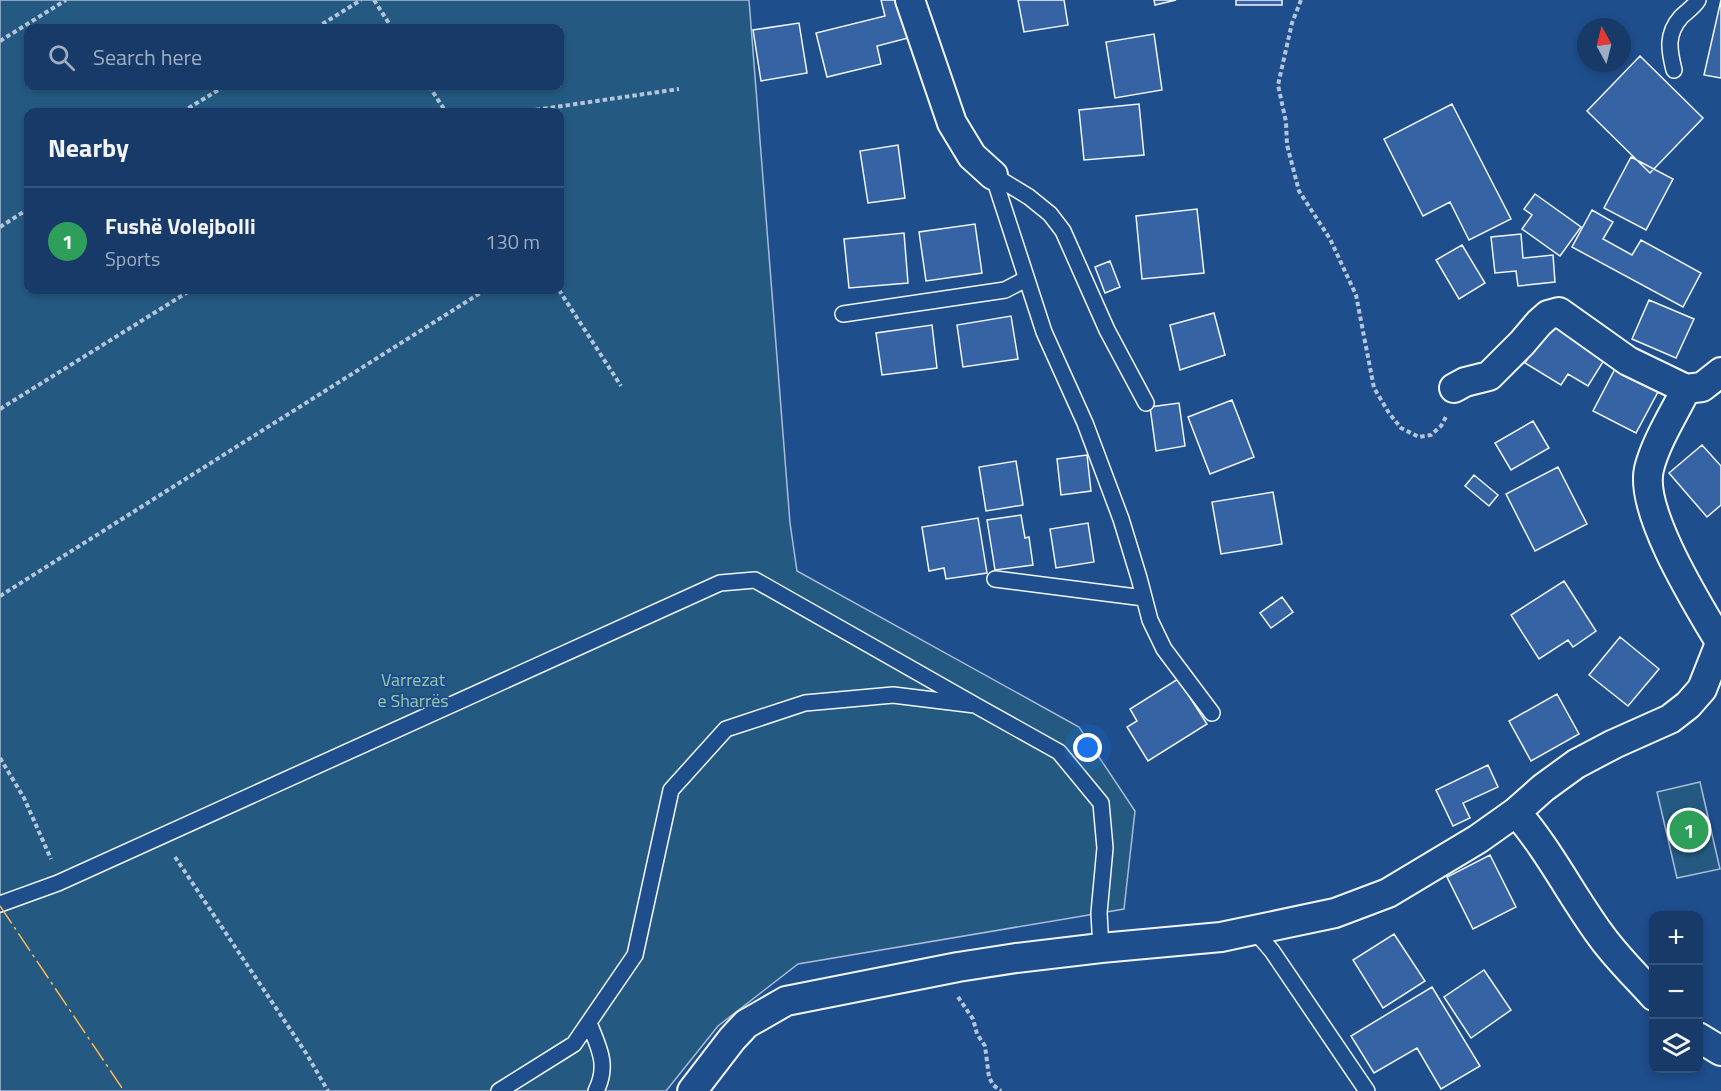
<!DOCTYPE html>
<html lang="en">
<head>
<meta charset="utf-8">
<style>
	body { margin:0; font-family:"Titillium Web",sans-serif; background:#244571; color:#f1f3f6 }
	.controls { position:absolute; right:18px; bottom:18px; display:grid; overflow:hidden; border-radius:12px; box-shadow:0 3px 9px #0003 }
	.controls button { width:54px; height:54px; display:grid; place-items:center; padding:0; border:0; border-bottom:2px solid #36547d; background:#173a69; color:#f1f3f6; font:30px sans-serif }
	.compass { position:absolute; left:1577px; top:18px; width:54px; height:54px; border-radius:50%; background:#173a69; box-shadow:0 3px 9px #0003; rotate:353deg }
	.you { position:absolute; left:1088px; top:748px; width:21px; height:21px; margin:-15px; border:4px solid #fff; border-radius:50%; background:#1a73e8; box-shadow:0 0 0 9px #1a73e833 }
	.badge { display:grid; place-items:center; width:39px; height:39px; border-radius:50%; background:#8c9099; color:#fff; font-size:20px; font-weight:700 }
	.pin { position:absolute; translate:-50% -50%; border:3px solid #fff; box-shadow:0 2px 6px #0006 }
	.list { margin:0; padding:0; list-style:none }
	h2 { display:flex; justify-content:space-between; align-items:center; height:78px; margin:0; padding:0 24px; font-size:26px }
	h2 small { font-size:20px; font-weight:400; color:#9eadc0 }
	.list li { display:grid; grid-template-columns:39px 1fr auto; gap:18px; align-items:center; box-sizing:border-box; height:108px; padding:0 24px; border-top:2px solid #36547d }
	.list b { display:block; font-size:22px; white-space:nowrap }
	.list p { margin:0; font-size:20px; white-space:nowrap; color:#9eadc0 }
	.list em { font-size:20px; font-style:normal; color:#9eadc0 }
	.icon { flex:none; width:33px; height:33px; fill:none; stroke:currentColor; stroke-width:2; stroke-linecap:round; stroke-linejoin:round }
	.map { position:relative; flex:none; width:1721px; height:1091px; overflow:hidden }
	.search { position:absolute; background:#173a69; box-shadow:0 3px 9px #0003; left:24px; top:24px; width:540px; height:66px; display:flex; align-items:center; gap:15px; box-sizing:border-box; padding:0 21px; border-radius:12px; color:#9eadc0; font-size:22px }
	.panel { position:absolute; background:#173a69; box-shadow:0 3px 9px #0003; left:24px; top:108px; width:540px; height:186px; border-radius:12px }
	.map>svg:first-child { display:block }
</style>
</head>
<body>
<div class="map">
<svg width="1721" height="1091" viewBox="0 0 1721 1091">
	<rect width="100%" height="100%" fill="#1f4e8c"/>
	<path fill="#245a82" stroke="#a8bbd7" stroke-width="1.5" fill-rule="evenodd" d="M 0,0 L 749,0 L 790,523 L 797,571 L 1079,727 L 1135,811 L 1124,909 L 798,964 L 718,1026 L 666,1091 L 0,1091 ZM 28,28 L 560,28 L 560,86 L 28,86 ZM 28,112 L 560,112 L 560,290 L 28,290 Z
		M 1700,782 L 1720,869 L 1677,878 L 1657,792 Z"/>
	<path fill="#3563a3" stroke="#f2f6ff" stroke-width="1.5" d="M 881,0 L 901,0 L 899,3 L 908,38 L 877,46 L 881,64 L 827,77 L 816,33 L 885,16 Z
		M 1018,0 L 1064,0 L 1068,25 L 1024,32 Z
		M 1154,0 L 1176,0 L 1155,5 Z
		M 1236,0 L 1282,0 L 1282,5 L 1236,5 Z
		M 1721,0 L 1721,78 L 1704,75 Z
		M 799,23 L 807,73 L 761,81 L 753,30 Z
		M 1154,34 L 1162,90 L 1115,98 L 1106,42 Z
		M 1640,56 L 1703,118 L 1650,173 L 1587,111 Z
		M 1139,104 L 1144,155 L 1084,160 L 1079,110 Z
		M 1452,104 L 1511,219 L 1469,240 L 1450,202 L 1423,216 L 1384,139 Z
		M 898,145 L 905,198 L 868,203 L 860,151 Z
		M 1631,157 L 1673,179 L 1646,230 L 1604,208 Z
		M 1535,194 L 1581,227 L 1560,256 L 1522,229 L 1532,215 L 1524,209 Z
		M 1197,209 L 1204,273 L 1142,279 L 1136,216 Z
		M 1592,210 L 1613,222 L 1603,239 L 1632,255 L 1641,240 L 1701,273 L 1683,307 L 1572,247 Z
		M 975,224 L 982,273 L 926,281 L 919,232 Z
		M 904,233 L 908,283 L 849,288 L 844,239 Z
		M 1521,234 L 1523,258 L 1553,255 L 1555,282 L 1518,286 L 1516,271 L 1495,273 L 1491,237 Z
		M 1462,245 L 1485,283 L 1459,299 L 1436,260 Z
		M 1110,261 L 1120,287 L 1105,293 L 1095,267 Z
		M 1649,300 L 1694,319 L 1676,358 L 1632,339 Z
		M 1214,313 L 1225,355 L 1180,370 L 1170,325 Z
		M 1011,316 L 1018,359 L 963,367 L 957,325 Z
		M 1549,322 L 1606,357 L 1588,386 L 1568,374 L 1561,385 L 1525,363 Z
		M 932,325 L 937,368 L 882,375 L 876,333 Z
		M 1616,367 L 1659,390 L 1636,433 L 1593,411 Z
		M 1232,400 L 1254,457 L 1210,474 L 1188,417 Z
		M 1179,403 L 1185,446 L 1156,451 L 1150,407 Z
		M 1533,421 L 1549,448 L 1511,470 L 1495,443 Z
		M 1702,445 L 1721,466 L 1721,505 L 1707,517 L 1669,473 Z
		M 1087,455 L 1091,491 L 1061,495 L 1057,459 Z
		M 1016,461 L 1023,505 L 986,511 L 979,467 Z
		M 1558,467 L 1587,524 L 1535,551 L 1506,494 Z
		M 1474,475 L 1498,495 L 1489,506 L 1465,486 Z
		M 1273,492 L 1282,544 L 1221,554 L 1212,502 Z
		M 1021,515 L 1025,538 L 1029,537 L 1033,565 L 995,570 L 987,520 Z
		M 978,518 L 987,573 L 946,579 L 944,568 L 929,571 L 922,527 Z
		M 1088,523 L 1094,562 L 1056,568 L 1050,529 Z
		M 1564,581 L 1596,631 L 1573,647 L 1568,640 L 1539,659 L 1511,615 Z
		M 1282,597 L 1293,612 L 1271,628 L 1260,613 Z
		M 1620,637 L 1659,669 L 1628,706 L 1589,675 Z
		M 1178,679 L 1207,724 L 1148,761 L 1127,727 L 1137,721 L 1130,709 Z
		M 1557,694 L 1579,734 L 1531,761 L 1509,721 Z
		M 1488,765 L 1498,787 L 1463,803 L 1470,818 L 1453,826 L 1436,790 Z
		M 1490,855 L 1516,907 L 1473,929 L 1447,877 Z
		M 1394,934 L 1425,981 L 1383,1008 L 1353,960 Z
		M 1484,970 L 1511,1010 L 1471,1038 L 1444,997 Z
		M 1432,987 L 1480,1066 L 1441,1089 L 1417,1048 L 1374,1073 L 1351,1036 Z"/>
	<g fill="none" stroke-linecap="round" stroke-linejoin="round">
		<g stroke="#f2f6ff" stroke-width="18">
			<path id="lane" d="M 1674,70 C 1669,50 1666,34 1681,17 C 1687,11 1694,7 1698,0
				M 993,175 L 1044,332 L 1085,423 L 1121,519 L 1139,578 L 1150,620 L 1164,649 L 1212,713
				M 993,175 L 1029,197 L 1050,214 L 1063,231 L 1107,330 L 1146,403
				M 843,314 L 1005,290 L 1026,279
				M 995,579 L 1144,598
				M 0,904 L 58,883 L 720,583 L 755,580 L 975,705
				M 1254,930 L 1272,951 L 1367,1091
				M 589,1023 C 599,1048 609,1065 596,1091
				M 499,1091 L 574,1044 L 635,955 L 671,790 L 726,729 L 805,703 L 893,695 L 975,705 L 1059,752 L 1101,803 L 1105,848 L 1099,913 L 1101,948"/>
		</g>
		<g stroke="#f2f6ff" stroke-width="32">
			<path id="street" d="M 910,0 L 952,123 L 972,156 L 993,175
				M 1454,388 L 1465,382 L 1489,376 L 1522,343 L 1539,323 L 1548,315 L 1559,312 L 1628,361 L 1686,389 L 1702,387 L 1721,372
				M 1686,389 C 1674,414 1656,441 1649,469 C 1639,511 1698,605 1720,642
				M 1516,812 C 1549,850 1570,893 1599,933 C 1615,956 1635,975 1654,996
				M 1698,1037 L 1721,1051
				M 692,1091 L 732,1039 L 746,1024 L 786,1001 L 958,967 L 1016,958 L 1101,948 L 1221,937 L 1335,913 L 1388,893 L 1478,839 L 1516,812 L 1543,788 L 1576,764 L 1614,744 L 1670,719 L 1688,705 L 1702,689 L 1721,641"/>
		</g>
		<path stroke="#b3c4dc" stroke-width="4" stroke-dasharray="4.5 3" stroke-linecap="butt" d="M 374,0 L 392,28
			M 1301,0 L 1292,23 L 1278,85 L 1286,122 L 1287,145 L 1299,191 L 1330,239 L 1356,295 L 1374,388 L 1389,413 L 1401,428 L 1419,437 L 1431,435 L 1441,426 L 1447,415
			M 316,28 L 361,0
			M 0,41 L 66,0
			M 429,86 L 446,112
			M 182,112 L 225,86
			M 521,112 L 679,89
			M 0,227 L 28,209
			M 559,290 L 621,386
			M 0,409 L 191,290
			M 0,596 L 485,290
			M 0,758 L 24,798 L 51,859
			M 175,857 L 306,1053 L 328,1091
			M 958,997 L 973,1019 L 977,1034 L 985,1046 L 989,1077 L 993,1085 L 1001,1091"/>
		<use href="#lane" stroke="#1f4e8c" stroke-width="15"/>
		<use href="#street" stroke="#1f4e8c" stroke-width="28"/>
		<path stroke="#ffb74d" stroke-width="1.5" stroke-dasharray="21 4.5 3 4.5" stroke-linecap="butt" d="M 0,906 L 124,1091"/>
	</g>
	<g text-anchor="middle" stroke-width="4.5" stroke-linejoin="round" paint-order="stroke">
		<g font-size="18" fill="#97c8a6" stroke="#1f4e8c">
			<text x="413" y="686">Varrezat<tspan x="413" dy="21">e Sharrës</tspan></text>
		</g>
	</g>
</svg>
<div class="controls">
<button>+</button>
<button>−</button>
<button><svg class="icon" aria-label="layers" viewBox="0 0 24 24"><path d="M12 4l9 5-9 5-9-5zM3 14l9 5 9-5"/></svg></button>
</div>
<svg class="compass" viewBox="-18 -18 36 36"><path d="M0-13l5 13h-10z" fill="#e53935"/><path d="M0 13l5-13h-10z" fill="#9eadc0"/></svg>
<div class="you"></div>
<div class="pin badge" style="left:1689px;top:830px;background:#2e9e5b">1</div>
<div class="search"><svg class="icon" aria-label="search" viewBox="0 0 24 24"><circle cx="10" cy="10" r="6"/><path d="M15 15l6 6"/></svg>Search here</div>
<section class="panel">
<h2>Nearby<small></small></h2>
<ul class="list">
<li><span class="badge" style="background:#2e9e5b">1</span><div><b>Fushë Volejbolli</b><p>Sports</p></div><em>130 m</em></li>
</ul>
</section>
</div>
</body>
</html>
